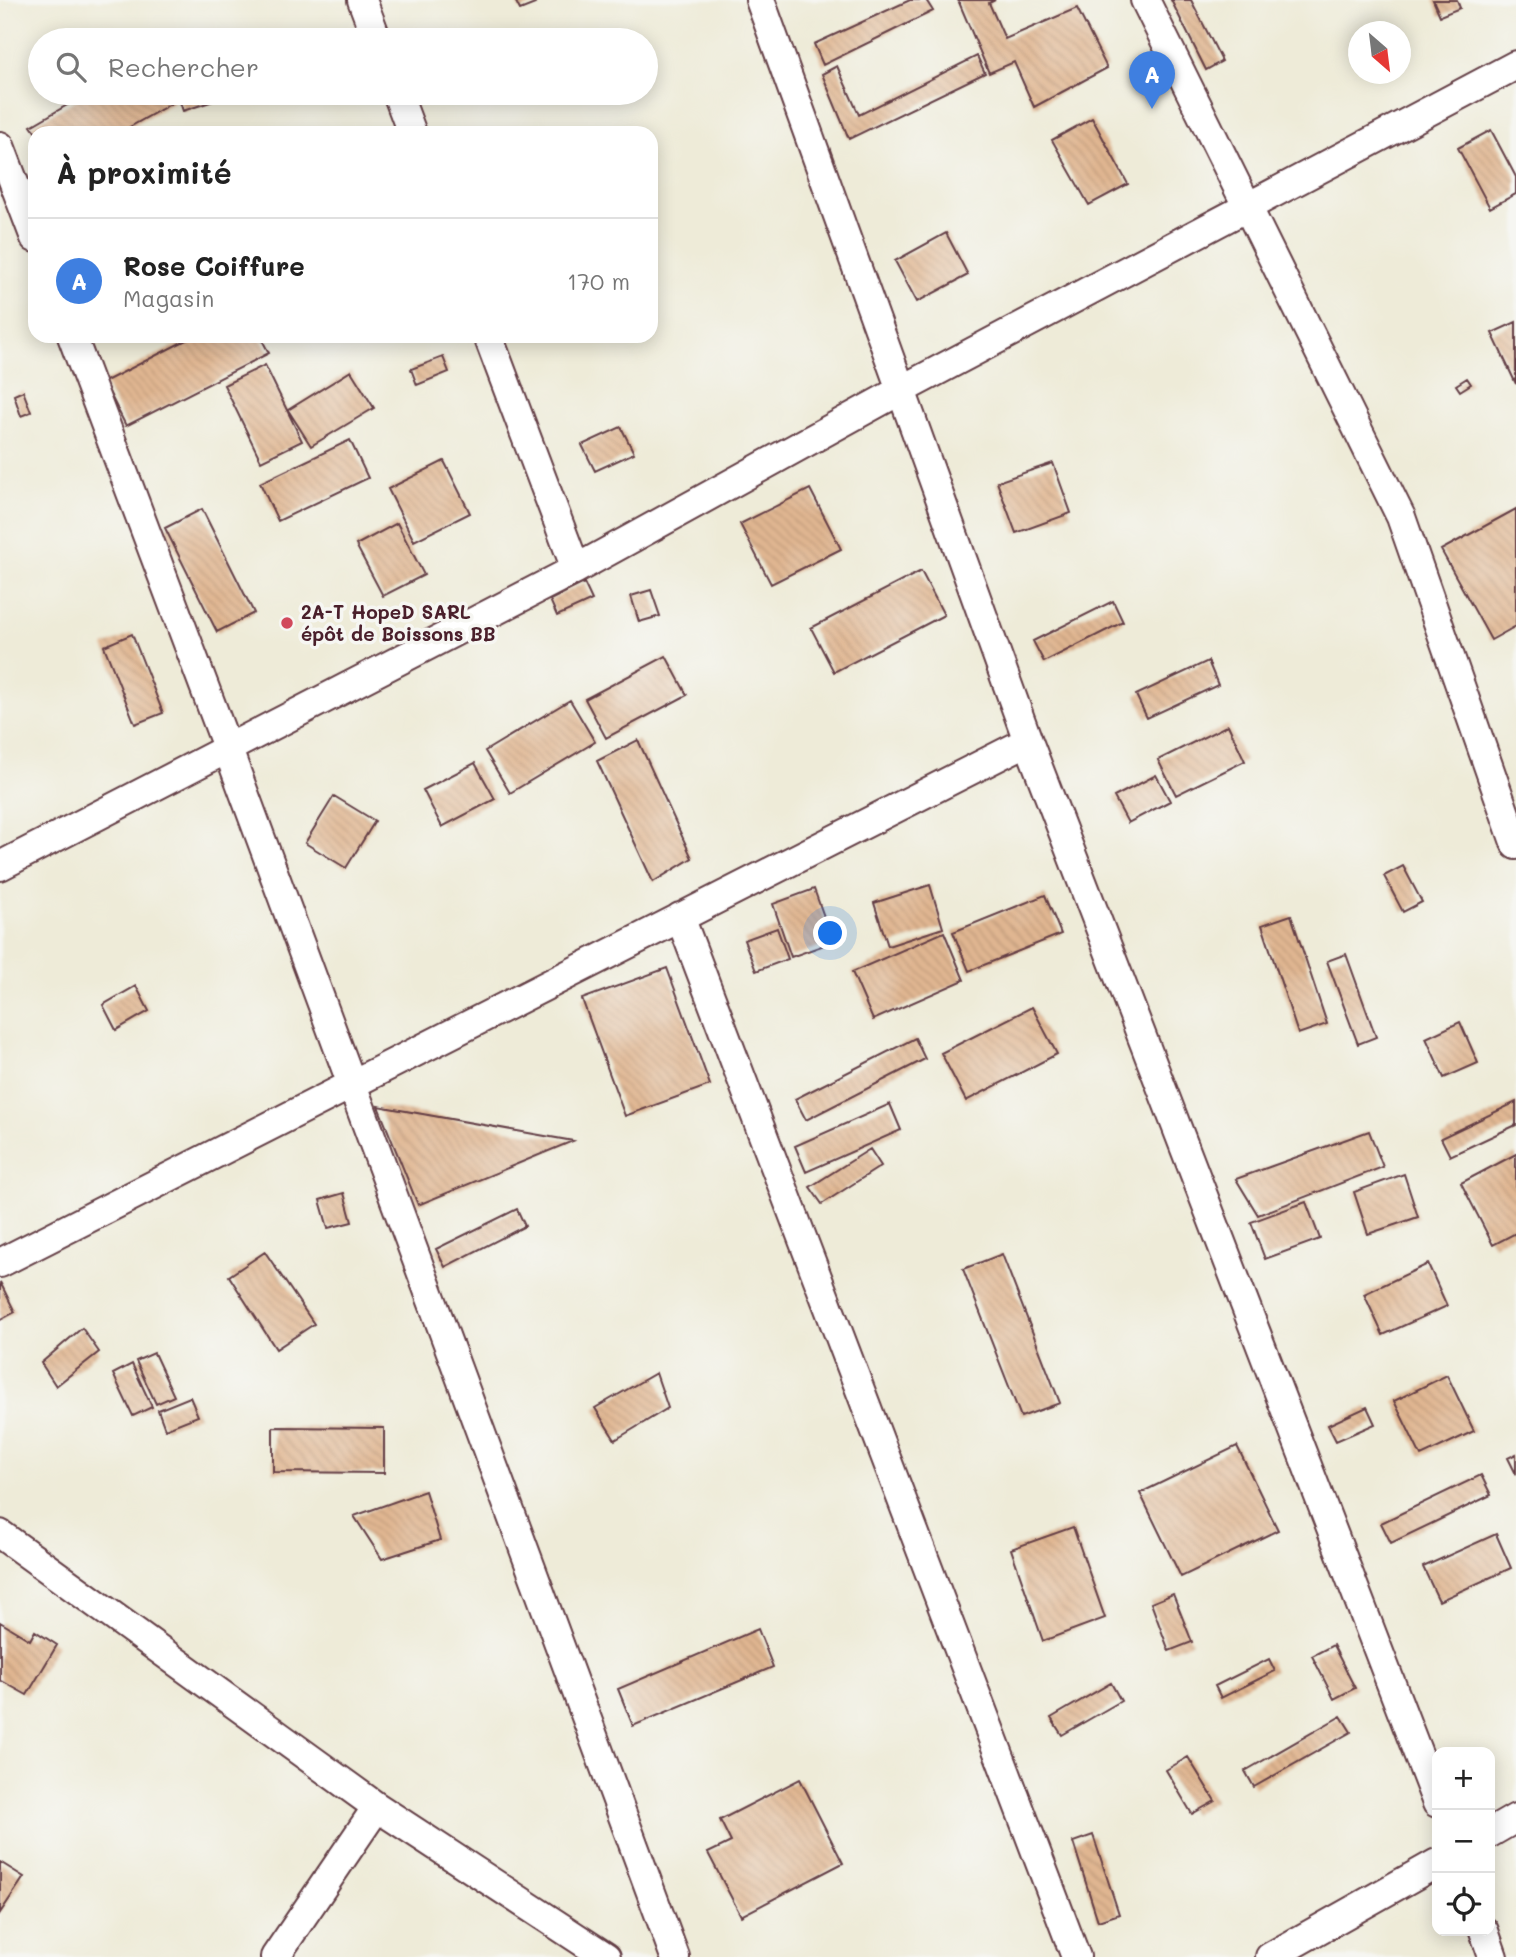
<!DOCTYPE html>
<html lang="fr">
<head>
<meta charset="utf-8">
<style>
	body { margin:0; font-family:Mali,sans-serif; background:#f6f6f6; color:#222 }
	.controls { position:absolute; right:21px; bottom:21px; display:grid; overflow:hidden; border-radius:14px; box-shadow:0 4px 18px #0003 }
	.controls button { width:63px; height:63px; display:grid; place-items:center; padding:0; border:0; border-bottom:2px solid #e0e0e0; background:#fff; color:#222; font:35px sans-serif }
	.compass { position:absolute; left:1348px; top:21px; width:63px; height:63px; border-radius:50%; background:#fff; box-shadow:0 4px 18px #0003; rotate:152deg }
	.you { position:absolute; left:831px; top:934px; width:24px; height:24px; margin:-18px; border:5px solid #fff; border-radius:50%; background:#1a73e8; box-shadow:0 0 0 10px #1a73e833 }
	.badge { display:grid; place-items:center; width:46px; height:46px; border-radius:50%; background:#d1495b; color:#fff; font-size:23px; font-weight:700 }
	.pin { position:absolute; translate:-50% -58px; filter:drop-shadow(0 2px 4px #0008) }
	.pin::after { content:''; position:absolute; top:37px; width:24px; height:21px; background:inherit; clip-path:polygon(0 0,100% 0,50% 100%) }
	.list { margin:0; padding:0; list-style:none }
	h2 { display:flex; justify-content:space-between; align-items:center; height:91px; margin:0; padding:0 28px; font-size:30px }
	h2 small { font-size:23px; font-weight:400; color:#767676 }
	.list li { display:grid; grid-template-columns:46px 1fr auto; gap:21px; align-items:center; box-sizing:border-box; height:126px; padding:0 28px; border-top:2px solid #e0e0e0 }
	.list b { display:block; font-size:26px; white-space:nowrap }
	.list p { margin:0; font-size:23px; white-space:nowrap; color:#767676 }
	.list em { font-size:23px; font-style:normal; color:#767676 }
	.icon { flex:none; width:38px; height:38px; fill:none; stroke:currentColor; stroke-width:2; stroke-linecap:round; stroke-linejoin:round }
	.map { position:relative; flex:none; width:1516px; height:1957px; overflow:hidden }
	.search { position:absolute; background:#fff; box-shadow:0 4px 18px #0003; left:28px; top:28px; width:630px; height:77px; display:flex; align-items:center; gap:18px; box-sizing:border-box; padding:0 24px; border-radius:38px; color:#767676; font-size:26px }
	.panel { position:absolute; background:#fff; box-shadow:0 4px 18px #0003; left:28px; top:126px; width:630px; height:217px; border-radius:21px }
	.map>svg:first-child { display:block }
</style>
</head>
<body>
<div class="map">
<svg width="1516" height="1957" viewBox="0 0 1516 1957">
	<defs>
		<pattern id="building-back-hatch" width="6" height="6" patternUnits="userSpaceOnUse" patternTransform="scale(1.75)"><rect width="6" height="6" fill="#e0b691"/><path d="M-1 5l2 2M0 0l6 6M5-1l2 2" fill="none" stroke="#c29c7d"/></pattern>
	</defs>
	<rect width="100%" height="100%" fill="#f6f6f2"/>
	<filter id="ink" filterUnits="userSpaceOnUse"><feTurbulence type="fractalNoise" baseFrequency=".0143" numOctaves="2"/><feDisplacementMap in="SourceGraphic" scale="14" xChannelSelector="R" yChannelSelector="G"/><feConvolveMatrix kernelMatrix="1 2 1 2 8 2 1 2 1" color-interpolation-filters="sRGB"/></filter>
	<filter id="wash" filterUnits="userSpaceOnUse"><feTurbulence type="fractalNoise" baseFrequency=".00686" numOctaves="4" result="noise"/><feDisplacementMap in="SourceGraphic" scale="28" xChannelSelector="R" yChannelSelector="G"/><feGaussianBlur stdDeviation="1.57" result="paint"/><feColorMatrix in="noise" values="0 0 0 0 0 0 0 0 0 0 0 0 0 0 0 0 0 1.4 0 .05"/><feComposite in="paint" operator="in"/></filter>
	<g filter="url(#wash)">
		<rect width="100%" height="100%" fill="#eeebd8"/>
		<g id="blocks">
			<path fill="url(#building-back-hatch)" d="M 521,0 L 533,0 L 535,4 L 520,10 L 516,2 Z
				M 910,0 L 926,0 L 933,11 L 823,65 L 814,44 Z
				M 958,0 L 995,0 L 989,3 L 1005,39 L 1077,8 L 1107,68 L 1034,107 L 1014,62 L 989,73 Z
				M 1171,0 L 1191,0 L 1222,61 L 1206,70 Z
				M 1433,0 L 1457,0 L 1460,8 L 1440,16 Z
				M 196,31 L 199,40 L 170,40 Z
				M 977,56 L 985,73 L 849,139 L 822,74 L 837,66 L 859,115 Z
				M 88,93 L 168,93 L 174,102 L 119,133 L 36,133 L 31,126 Z
				M 177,93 L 217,93 L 219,99 L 183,111 Z
				M 1092,118 L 1128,184 L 1089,205 L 1052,140 Z
				M 1491,130 L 1516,177 L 1516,194 L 1490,208 L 1458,148 Z
				M 946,233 L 968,275 L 917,302 L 895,261 Z
				M 1516,322 L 1516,384 L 1492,333 Z
				M 194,336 L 260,336 L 269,353 L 126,426 L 104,382 Z
				M 443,357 L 449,372 L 417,385 L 411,369 Z
				M 265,365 L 302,441 L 261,461 L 224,385 Z
				M 351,371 L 374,408 L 311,446 L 288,410 Z
				M 1467,378 L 1471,384 L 1460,391 L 1456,385 Z
				M 23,391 L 31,412 L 21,416 L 14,395 Z
				M 621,427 L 634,453 L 595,471 L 582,445 Z
				M 350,440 L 368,478 L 278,521 L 260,483 Z
				M 444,461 L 470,513 L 414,541 L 388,489 Z
				M 1053,463 L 1071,513 L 1016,533 L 997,482 Z
				M 810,489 L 841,549 L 771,584 L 740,524 Z
				M 202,509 L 254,613 L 217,632 L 165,528 Z
				M 1516,509 L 1516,626 L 1491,640 L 1441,550 Z
				M 397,523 L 424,575 L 383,596 L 356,545 Z
				M 921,571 L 944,615 L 834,672 L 811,628 Z
				M 584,583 L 592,600 L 557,616 L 550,600 Z
				M 651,590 L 660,616 L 639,622 L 631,596 Z
				M 1113,601 L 1123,622 L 1044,662 L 1033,641 Z
				M 132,634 L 163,713 L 135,724 L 104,646 Z
				M 666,656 L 687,695 L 606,738 L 585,699 Z
				M 1208,661 L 1218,685 L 1147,718 L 1136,695 Z
				M 570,700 L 595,742 L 510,793 L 485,751 Z
				M 1228,725 L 1245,761 L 1176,795 L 1158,760 Z
				M 638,740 L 692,858 L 653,882 L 597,761 Z
				M 475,763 L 495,799 L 442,827 L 423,790 Z
				M 1156,775 L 1170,801 L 1128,823 L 1114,797 Z
				M 334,796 L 375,821 L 346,868 L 305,843 Z
				M 1403,866 L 1422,902 L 1403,912 L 1384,876 Z
				M 930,885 L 943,928 L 888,946 L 874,903 Z
				M 814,889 L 833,942 L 791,957 L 773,904 Z
				M 1045,895 L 1061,934 L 969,971 L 953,932 Z
				M 1291,915 L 1327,1024 L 1298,1034 L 1262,925 Z
				M 777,928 L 788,959 L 756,971 L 744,940 Z
				M 944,932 L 964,980 L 873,1020 L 852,972 Z
				M 1346,954 L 1376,1037 L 1358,1044 L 1327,961 Z
				M 667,968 L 710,1085 L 625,1116 L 582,999 Z
				M 136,986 L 149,1011 L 116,1030 L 103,1005 Z
				M 1032,1007 L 1057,1054 L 966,1101 L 941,1053 Z
				M 1460,1022 L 1478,1063 L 1444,1078 L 1426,1038 Z
				M 915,1038 L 925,1059 L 806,1120 L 795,1099 Z
				M 1516,1102 L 1516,1125 L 1450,1156 L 1441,1138 Z
				M 890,1104 L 901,1130 L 806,1172 L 795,1146 Z
				M 378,1106 L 573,1141 L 418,1205 Z
				M 1369,1131 L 1383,1167 L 1258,1215 L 1236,1179 Z
				M 870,1149 L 881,1166 L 822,1204 L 810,1187 Z
				M 1516,1154 L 1516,1233 L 1493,1245 L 1461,1183 Z
				M 1404,1174 L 1418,1217 L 1368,1234 L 1354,1192 Z
				M 344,1193 L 352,1222 L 328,1228 L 320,1200 Z
				M 1306,1202 L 1320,1239 L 1265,1259 L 1251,1222 Z
				M 517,1209 L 525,1226 L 445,1267 L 436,1249 Z
				M 265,1252 L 314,1324 L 276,1349 L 229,1276 Z
				M 1002,1254 L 1060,1403 L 1021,1417 L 963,1269 Z
				M 1428,1264 L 1447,1306 L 1383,1335 L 1364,1294 Z
				M 0,1282 L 15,1312 L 0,1320 Z
				M 82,1328 L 99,1352 L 56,1386 L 41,1363 Z
				M 154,1353 L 174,1396 L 156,1404 L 136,1361 Z
				M 132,1364 L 152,1407 L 133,1416 L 113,1374 Z
				M 656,1373 L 668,1408 L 615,1440 L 595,1408 Z
				M 1447,1375 L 1474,1431 L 1421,1456 L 1394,1401 Z
				M 190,1397 L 198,1416 L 165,1429 L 158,1410 Z
				M 1367,1407 L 1375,1424 L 1336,1441 L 1328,1425 Z
				M 273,1427 L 384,1428 L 384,1473 L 273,1472 Z
				M 1237,1446 L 1278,1530 L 1181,1577 L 1140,1493 Z
				M 1516,1454 L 1516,1474 L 1508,1458 Z
				M 1481,1475 L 1491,1495 L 1391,1543 L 1381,1523 Z
				M 425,1491 L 440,1540 L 382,1559 L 354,1516 Z
				M 1073,1527 L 1105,1618 L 1043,1641 L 1011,1549 Z
				M 1496,1534 L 1511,1568 L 1439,1601 L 1423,1567 Z
				M 1173,1594 L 1192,1642 L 1169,1651 L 1151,1603 Z
				M 0,1622 L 30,1640 L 35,1631 L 57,1645 L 27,1695 L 0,1680 Z
				M 758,1629 L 773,1667 L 633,1726 L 618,1689 Z
				M 1333,1645 L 1355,1688 L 1334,1699 L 1312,1656 Z
				M 1269,1659 L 1275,1671 L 1221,1698 L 1215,1686 Z
				M 1111,1683 L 1121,1701 L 1062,1735 L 1051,1718 Z
				M 1341,1716 L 1351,1732 L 1254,1787 L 1245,1771 Z
				M 1188,1757 L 1215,1801 L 1192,1814 L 1166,1770 Z
				M 800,1779 L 843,1863 L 741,1916 L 708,1853 L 731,1842 L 720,1820 Z
				M 1093,1835 L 1119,1914 L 1098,1921 L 1073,1842 Z
				M 0,1862 L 24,1877 L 0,1913 Z"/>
		</g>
	</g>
	<g filter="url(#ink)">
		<use href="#blocks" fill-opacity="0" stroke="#633e45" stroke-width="2"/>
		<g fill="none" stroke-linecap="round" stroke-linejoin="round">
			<g stroke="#633e45" stroke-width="32">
				<path id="street" d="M 362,0 L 377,40
					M 760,0 L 1028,741 L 1437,1803
					M 1145,0 L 1401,517 L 1516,845
					M 397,93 L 412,133
					M 0,146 L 35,238
					M 72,336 L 227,747 L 675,1957
					M 488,336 L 576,569
					M 0,866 L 576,569 L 901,390 L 1516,65
					M 680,917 L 1076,1957
					M 0,1263 L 1028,741
					M 0,1534 L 377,1807 L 606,1957
					M 1490,1833 L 1516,1818
					M 1484,1931 L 1493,1957
					M 275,1957 L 377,1807
					M 1270,1957 L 1437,1863"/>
			</g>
			<use href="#street" stroke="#fff" stroke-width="28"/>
		</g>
	</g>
	<circle fill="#d1495b" stroke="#f6f6f2" stroke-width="2.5" cx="287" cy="623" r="7"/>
	<g text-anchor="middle" stroke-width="7" stroke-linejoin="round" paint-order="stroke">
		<g font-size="19" font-weight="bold" fill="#4a1f2b" stroke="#f6f6f2" text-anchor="start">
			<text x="301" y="619">2A-T HopeD SARL<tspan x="301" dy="22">épôt de Boissons BB</tspan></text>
		</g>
	</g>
</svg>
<div class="controls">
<button>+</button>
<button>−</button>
<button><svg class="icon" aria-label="locate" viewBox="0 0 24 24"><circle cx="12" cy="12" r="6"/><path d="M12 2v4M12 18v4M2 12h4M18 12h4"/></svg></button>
</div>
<svg class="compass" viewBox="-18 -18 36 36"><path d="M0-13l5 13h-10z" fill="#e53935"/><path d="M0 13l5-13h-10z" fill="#767676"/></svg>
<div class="you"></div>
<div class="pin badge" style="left:1152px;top:109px;background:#3f7fe0">A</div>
<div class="search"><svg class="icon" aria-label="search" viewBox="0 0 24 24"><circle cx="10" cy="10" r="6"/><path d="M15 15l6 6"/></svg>Rechercher</div>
<section class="panel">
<h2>À proximité<small></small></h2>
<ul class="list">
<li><span class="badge" style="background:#3f7fe0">A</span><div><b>Rose Coiffure</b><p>Magasin</p></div><em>170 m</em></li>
</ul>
</section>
</div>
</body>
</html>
